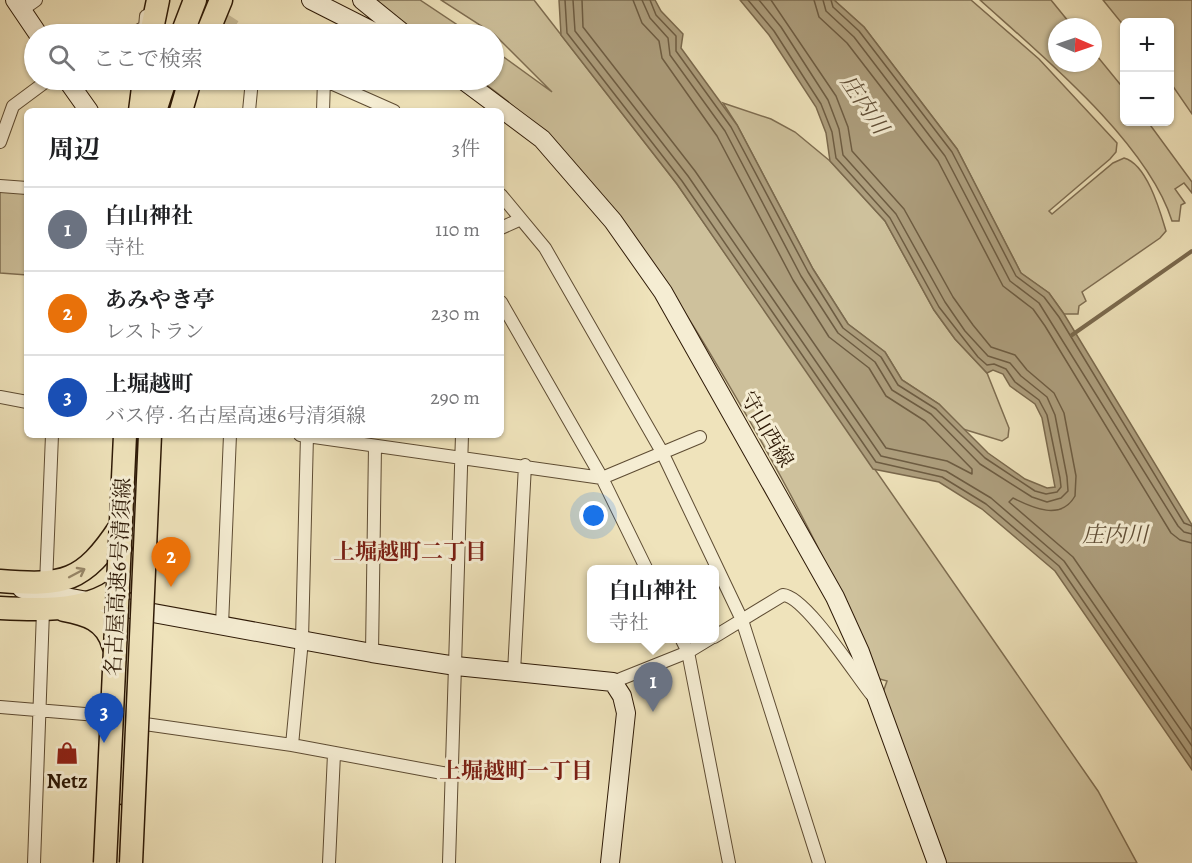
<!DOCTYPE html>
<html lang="ja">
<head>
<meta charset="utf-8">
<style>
	body { margin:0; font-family:Alegreya,"Noto Serif JP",serif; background:#f2f2f2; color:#202124 }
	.controls { position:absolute; right:18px; top:18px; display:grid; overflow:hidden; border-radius:9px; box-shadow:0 2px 4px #0004 }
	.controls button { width:54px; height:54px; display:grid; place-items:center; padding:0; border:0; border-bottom:2px solid #e0e0e0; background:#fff; color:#202124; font:30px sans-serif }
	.compass { position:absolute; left:1048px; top:18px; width:54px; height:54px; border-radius:50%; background:#fff; box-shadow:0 2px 4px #0004; rotate:92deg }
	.you { position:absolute; left:594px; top:516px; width:21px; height:21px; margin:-15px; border:4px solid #fff; border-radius:50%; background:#1a73e8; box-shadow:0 0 0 9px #1a73e833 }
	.badge { display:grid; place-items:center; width:39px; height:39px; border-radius:50%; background:#d93025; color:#fff; font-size:20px; font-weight:700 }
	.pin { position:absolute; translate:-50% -50px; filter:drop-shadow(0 2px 3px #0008) }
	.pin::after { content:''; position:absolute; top:32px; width:21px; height:18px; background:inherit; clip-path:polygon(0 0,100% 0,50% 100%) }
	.popup { position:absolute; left:587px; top:565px; width:132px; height:78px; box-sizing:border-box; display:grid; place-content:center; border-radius:9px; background:#fff; filter:drop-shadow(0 2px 4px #0005); font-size:20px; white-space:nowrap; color:#757577 }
	.popup b { font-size:22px; color:#202124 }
	.popup::after { content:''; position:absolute; left:50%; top:100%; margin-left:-12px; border:12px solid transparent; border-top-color:#fff }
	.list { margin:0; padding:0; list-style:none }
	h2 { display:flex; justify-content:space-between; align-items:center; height:78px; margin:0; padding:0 24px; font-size:26px }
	h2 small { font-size:20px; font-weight:400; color:#757577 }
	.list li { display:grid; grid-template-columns:39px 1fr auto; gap:18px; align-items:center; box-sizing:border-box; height:84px; padding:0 24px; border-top:2px solid #e0e0e0 }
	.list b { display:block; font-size:22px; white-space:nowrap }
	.list p { margin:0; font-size:20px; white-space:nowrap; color:#757577 }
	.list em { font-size:20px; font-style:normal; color:#757577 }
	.icon { flex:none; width:33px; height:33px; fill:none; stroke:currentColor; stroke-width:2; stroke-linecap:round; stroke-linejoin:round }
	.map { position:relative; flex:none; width:1192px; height:863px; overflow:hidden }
	.search { position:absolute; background:#fff; box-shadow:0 2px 4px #0004; left:24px; top:24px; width:480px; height:66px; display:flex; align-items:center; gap:15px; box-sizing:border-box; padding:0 21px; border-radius:33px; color:#757577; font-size:22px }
	.panel { position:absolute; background:#fff; box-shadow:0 2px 4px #0004; left:24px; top:108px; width:480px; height:330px; border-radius:9px }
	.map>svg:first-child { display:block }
</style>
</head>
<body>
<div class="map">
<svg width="1192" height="863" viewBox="0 0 1192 863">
	<rect width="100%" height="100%" fill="#efe3bb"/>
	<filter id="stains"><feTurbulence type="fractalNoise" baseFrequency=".00333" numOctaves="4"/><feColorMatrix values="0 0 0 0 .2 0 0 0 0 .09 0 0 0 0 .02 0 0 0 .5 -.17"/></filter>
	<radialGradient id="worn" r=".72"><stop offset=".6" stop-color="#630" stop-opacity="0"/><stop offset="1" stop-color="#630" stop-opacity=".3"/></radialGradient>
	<path fill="#cec19c" stroke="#7e6d51" stroke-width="1.5" d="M 371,0 L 420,0 L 471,34 L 418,34 Z
		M 441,0 L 534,0 L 677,184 L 1098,791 L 1137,863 L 937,863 L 879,704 L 887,681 L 876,678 C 841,587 796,502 748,418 C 676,293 599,166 480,80 L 494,80 L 494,50 L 552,92 L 494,34 Z
		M 834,0 L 971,0 L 1039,59 L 1117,143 L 1116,152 L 1110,159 L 1049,211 L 1052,214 L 1113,163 L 1124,158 C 1147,164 1160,211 1166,231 L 1160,238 L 1082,292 L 1086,301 L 1079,306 L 1078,314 L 1064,314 L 1049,293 L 1021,273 L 957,149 L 864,27 Z
		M 980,0 L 1051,0 L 1073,27 L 1057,27 L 1057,63 L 1093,63 L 1093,51 L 1124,89 L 1124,122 L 1148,122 L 1192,182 L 1192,193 L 1184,183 L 1175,189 L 1185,203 L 1181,205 L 1179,221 L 1172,221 C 1147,142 1041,55 980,0 Z
		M 1103,0 L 1192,0 L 1192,114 L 1170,82 L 1170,22 L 1124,22 L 1124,26 Z
		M 723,103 L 771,119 L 795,132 L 830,161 L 885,221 L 934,310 L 955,339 L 987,373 L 1009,428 L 1008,437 L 1002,441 L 963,429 L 939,404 L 902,380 L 885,352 L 848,324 L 813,269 L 737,125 Z
		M 0,188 L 27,192 L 27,275 L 0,273 Z"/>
	<path fill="#ad9e7d" stroke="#7a694d" stroke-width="1.5" d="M 559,0 L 655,0 L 661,11 L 683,34 L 681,48 L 737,125 L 813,269 L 848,324 L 885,352 L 902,380 L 939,404 L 988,453 L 1025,479 L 1047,488 L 1055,487 L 1042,418 L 1035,404 L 1010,386 L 1003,374 L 993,370 L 987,373 L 955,339 L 934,310 L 885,221 L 830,161 L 826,133 L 816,107 L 769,35 L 740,0 L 834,0 L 864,27 L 957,149 L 1021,273 L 1049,293 L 1064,314 L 1192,525 L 1192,770 L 1055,571 L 982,509 L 939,482 L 873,469 L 677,184 L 561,35 Z"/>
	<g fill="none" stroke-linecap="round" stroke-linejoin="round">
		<path stroke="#6d5c42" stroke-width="1.5" d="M 565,0 L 567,33 L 682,181 L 876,462 L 942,477 L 986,504 L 1059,566 L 1192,759
			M 573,0 L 575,31 L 688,176 L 881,456 L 946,471 L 991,498 L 1064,561 L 1192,746
			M 582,0 L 583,27 L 695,171 L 886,448 L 947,461 L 972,474 L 972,469 L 925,421 L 886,396 L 869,368 L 829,337 L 793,280 L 717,136 L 662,58 L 659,41 L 642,23 L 633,0
			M 642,0 L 650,18 L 668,38 L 670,55 L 725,131 L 801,276 L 838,333 L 875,362 L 892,390 L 931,414 L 980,464 L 1032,497 L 1047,502 L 1061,498 L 1068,491 L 1067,477 L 1055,415 L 1047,397 L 1021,376 L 1010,363 L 988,356 L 965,331 L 945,302 L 896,214 L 843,155 L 839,129 L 828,100 L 781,27 L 759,0
			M 650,0 L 656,15 L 676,36 L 676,51 L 731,127 L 808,272 L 843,328 L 881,357 L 898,385 L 936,409 L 985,458 L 1035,491 L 1046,494 L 1057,492 L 1061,487 L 1060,478 L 1047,415 L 1039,400 L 1015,382 L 1006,369 L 994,364 L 987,365 L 978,357 L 939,307 L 890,218 L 836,158 L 832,132 L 821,104 L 774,31 L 748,0
			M 771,0 L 836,96 L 848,127 L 852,151 L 904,209 L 953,297 L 973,325 L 991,347 L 1015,355 L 1027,370 L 1054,393 L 1064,413 L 1076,476 L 1075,496 C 1061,521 1033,508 1013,498 L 1009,502 L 1073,557 L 1192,730
			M 814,0 L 819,17 L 847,43 L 938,161 L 1003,286 L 1033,309 L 1045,326 L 1171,533 L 1180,540 L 1192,543
			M 823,0 L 826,11 L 854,37 L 945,156 L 1010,281 L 1039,303 L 1178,526 L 1184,532 L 1192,534
			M 831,0 L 833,7 L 859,31 L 952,152 L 1016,276 L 1044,297 L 1059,317 L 1184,523 L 1192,526"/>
		<path stroke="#7a694d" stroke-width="4" d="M 1072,335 L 1192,251"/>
		<path stroke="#c8bb97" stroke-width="12" stroke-dasharray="12 6" stroke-linecap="butt" d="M 195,0 L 244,32"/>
		<g stroke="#5e4c33" stroke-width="14">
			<path id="street" d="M 22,10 L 36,0
				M 244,32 L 247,34
				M 132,34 L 145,27 L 146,16
				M 324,80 L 394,111
				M 249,111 L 252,80
				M 323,111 L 324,80
				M 0,142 L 13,106 L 48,80
				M 0,186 L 27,188
				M 501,195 L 545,248 L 662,452 L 742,620 L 819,863
				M 501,228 L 521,219
				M 501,302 L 602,478 L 647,570
				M 0,397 L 27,402
				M 300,435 L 602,478 L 700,437
				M 46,584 L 52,435
				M 222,625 L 230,435
				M 714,637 L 783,595 C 805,596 855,674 871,694
				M 681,638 L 688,652 L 729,863
				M 372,653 L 375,446
				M 514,672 L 525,465
				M 613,682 L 688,652 L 711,638
				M 0,707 L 109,716
				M 138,723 L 292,745 L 453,775
				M 292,745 L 302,640 L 307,435
				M 34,863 L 43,611
				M 329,863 L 334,754
				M 449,863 L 462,435"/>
		</g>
		<g stroke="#2d1906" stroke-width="20">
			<path id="secondary" d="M 15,0 L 38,34
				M 311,0 L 378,34
				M 362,0 L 404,34
				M 67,80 L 89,111
				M 463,80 L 542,139 L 613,221 L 663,292 L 835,597 L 860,652 L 937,863
				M 22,589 L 372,653 L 456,666 L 613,682 L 622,696 L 626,713 L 610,863"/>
		</g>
		<g stroke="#2d1906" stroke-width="25">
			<path id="highway" d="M 151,34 L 158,0
				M 182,34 L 195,0
				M 207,34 L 221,0
				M 140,111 L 144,80
				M 155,111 L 165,80
				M 181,111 L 190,80
				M 0,581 C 64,586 83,583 120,527
				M 0,608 C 56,611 126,613 146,546
				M 64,610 C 86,614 106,620 113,645
				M 118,863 L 119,816"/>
		</g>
		<use href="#street" stroke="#f5edd3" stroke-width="12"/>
		<use href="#secondary" stroke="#f5edd3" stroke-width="18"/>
		<use href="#highway" stroke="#efe3bb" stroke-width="22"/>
		<g stroke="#2d1906" stroke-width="25" stroke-linecap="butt">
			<path id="highway-bridge" d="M 105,863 L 125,435
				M 131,863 L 150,435"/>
		</g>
		<use href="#highway-bridge" stroke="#efe3bb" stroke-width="22"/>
	</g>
	<defs><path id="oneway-shaft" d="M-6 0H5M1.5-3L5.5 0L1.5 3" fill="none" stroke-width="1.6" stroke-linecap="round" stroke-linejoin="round" transform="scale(1.5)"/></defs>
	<use stroke="#98886a" href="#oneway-shaft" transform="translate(77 573) rotate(-28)"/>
	<defs>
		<g id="shop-bare" transform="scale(1.8)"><path d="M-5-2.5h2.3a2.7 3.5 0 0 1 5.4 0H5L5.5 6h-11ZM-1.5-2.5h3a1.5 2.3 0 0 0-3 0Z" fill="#8f2418" stroke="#f5edd3" stroke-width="2.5" paint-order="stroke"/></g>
	</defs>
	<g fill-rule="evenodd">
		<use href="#shop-bare" x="67" y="753"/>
	</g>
	<g text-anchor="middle" stroke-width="6" stroke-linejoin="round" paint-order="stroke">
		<g font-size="21" fill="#2d1906" stroke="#f5edd3">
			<text transform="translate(767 429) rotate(60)" y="7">守山西線</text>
			<text transform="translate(118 577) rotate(-87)" y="7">名古屋高速6号清須線</text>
		</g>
		<g font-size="21" font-weight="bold" fill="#2d1906" stroke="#f5edd3">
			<text x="67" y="788">Netz</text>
		</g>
		<g font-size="22" font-style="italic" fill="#604e36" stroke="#f5edd3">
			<text transform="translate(865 104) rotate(56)" y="8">庄内川</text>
			<text x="1115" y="542">庄内川</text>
		</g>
		<g font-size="22" font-weight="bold" fill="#7a1f14" stroke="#f5edd3">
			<text x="410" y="559">上堀越町二丁目</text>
			<text x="516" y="778">上堀越町一丁目</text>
		</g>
	</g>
	<rect width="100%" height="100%" filter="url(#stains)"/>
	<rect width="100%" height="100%" fill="url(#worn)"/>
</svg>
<div class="controls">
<button>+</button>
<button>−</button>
</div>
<svg class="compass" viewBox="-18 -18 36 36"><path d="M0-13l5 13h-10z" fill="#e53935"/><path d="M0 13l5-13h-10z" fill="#757577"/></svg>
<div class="you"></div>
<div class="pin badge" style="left:653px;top:712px;background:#6b7280">1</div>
<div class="popup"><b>白山神社</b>寺社</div>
<div class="pin badge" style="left:171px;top:587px;background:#e8710a">2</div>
<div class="pin badge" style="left:104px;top:743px;background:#1a4fb4">3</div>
<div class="search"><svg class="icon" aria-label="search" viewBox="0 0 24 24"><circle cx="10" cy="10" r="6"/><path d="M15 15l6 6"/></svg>ここで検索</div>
<section class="panel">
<h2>周辺<small>3件</small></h2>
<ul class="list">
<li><span class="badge" style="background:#6b7280">1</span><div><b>白山神社</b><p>寺社</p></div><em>110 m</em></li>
<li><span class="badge" style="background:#e8710a">2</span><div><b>あみやき亭</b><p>レストラン</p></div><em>230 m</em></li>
<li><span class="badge" style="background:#1a4fb4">3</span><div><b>上堀越町</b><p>バス停 · 名古屋高速6号清須線</p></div><em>290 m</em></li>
</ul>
</section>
</div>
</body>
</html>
